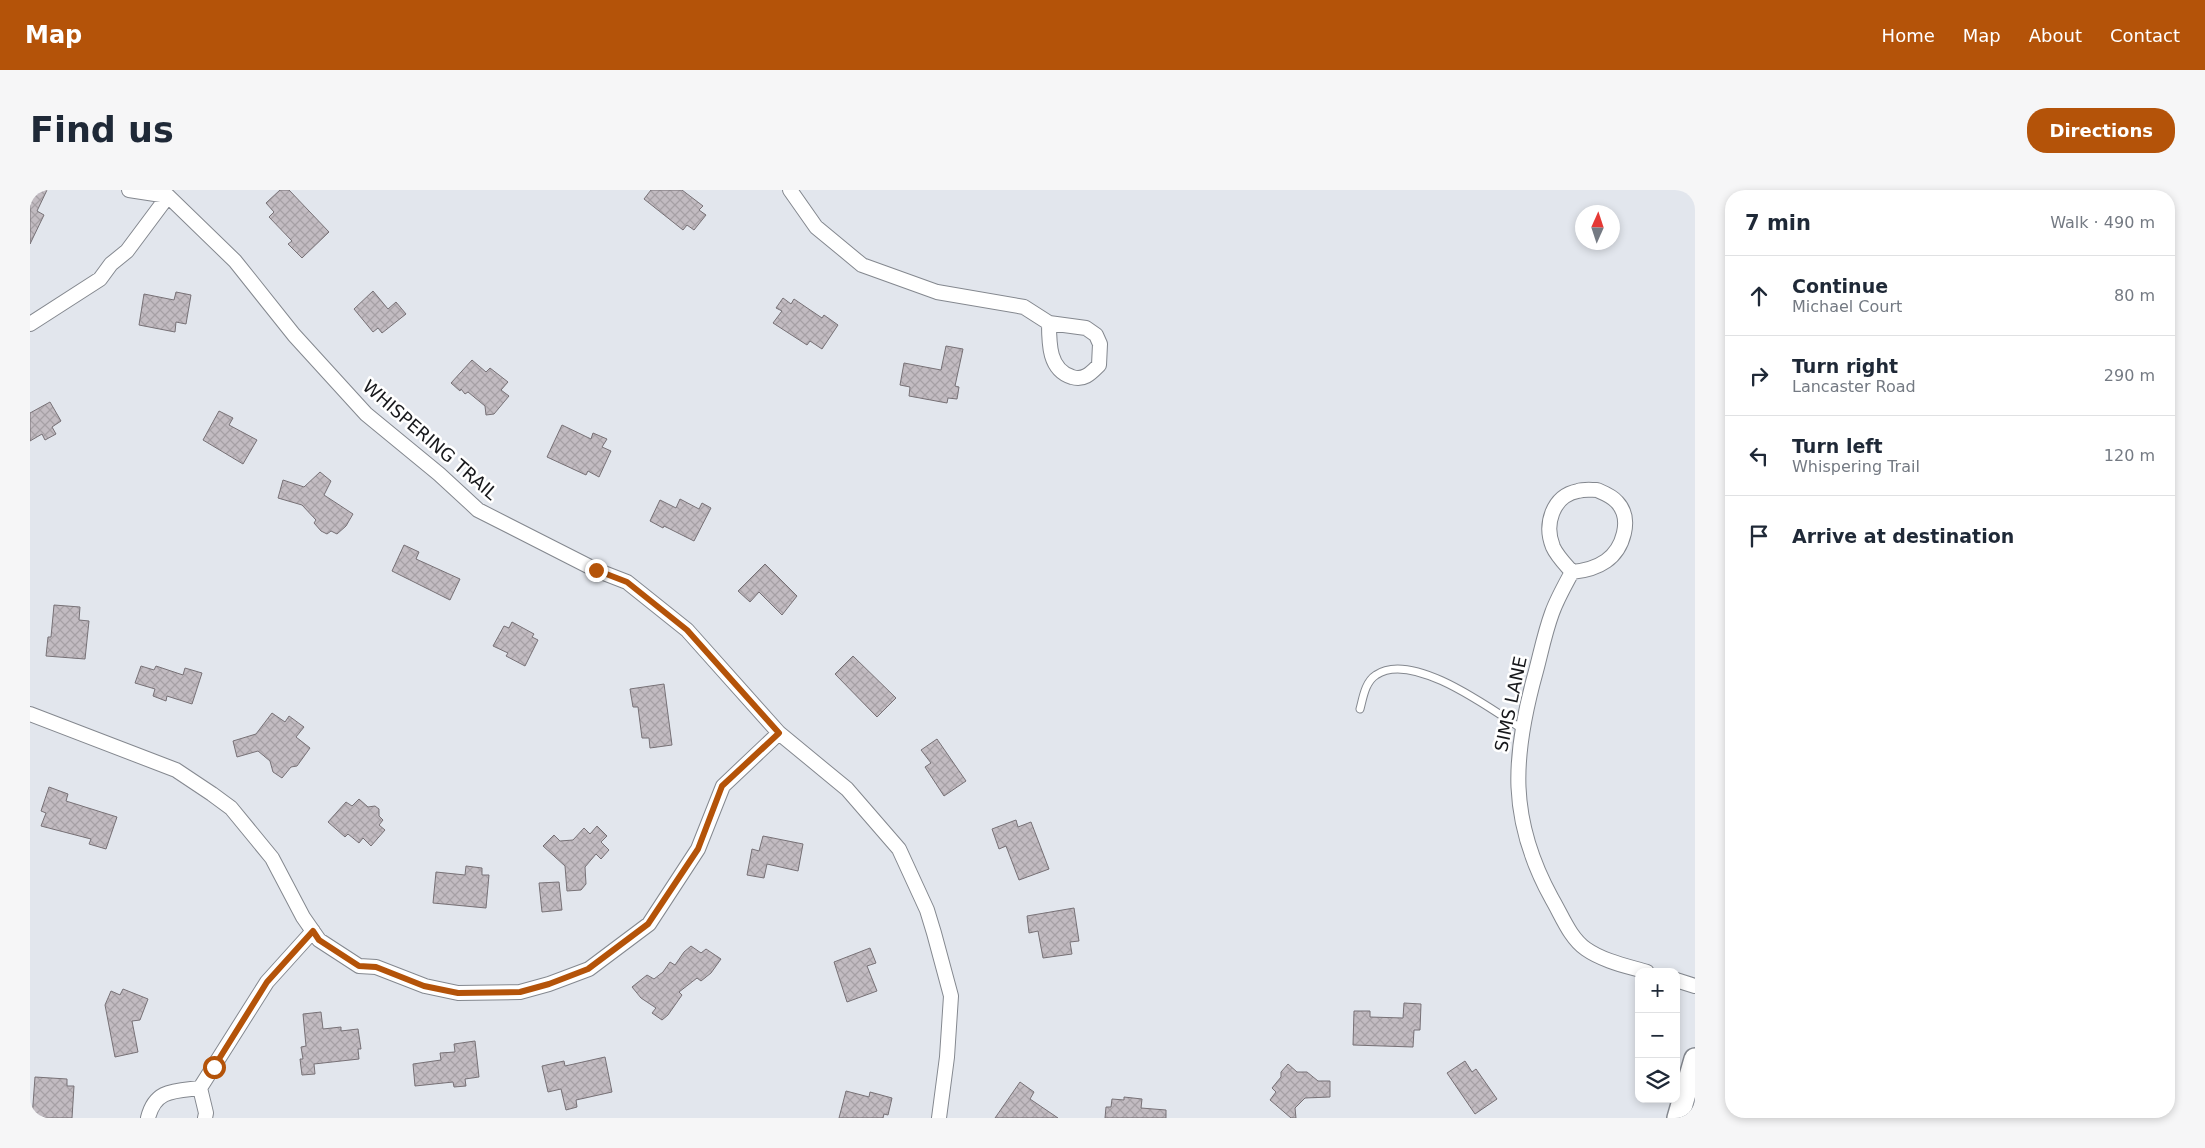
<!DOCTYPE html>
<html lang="en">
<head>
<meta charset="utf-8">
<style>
	body { margin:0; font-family:"DejaVu Sans",sans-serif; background:#f6f6f7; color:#1f2937 }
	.controls { position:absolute; right:15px; bottom:15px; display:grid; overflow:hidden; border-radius:10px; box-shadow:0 2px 8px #0003 }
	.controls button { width:45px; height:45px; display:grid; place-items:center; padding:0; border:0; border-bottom:1px solid #e0e1e3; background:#fff; color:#1f2937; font:25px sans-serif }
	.compass { position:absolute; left:1545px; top:15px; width:45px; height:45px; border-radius:50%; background:#fff; box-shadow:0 2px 8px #0003; rotate:3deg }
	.stop { position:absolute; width:15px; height:15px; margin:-11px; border:4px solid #b45309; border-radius:50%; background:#fff }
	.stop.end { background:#b45309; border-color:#fff; box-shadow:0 1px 5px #0008 }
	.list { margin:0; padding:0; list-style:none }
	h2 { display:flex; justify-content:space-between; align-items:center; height:65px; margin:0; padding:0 20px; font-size:21px }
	h2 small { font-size:16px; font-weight:400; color:#747a83 }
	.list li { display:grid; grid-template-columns:32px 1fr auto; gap:15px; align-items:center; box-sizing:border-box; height:80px; padding:0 20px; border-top:1px solid #e0e1e3 }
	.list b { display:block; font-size:19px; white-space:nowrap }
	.list p { margin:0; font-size:16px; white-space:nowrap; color:#747a83 }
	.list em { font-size:16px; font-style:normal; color:#747a83 }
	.icon { flex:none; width:28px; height:28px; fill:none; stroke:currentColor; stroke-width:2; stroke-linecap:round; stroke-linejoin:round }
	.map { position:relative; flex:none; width:1665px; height:928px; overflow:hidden; border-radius:20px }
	header { display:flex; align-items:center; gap:30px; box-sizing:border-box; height:70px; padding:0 25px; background:#b45309; color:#fff }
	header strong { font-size:24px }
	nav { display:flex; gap:28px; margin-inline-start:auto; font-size:18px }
	.intro { display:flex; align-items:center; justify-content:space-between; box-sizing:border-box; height:120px; padding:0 30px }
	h1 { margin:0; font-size:35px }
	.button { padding:12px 22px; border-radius:20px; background:#b45309; color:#fff; font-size:18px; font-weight:700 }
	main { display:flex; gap:30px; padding:0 30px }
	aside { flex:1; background:#fff; border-radius:20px; box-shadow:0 2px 8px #0003 }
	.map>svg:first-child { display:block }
</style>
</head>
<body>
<header>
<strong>Map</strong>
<nav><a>Home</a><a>Map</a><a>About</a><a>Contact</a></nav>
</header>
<div class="intro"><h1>Find us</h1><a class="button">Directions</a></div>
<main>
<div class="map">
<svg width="1665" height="928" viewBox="0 0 1665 928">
	<defs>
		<pattern id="building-cross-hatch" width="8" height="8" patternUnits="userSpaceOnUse" patternTransform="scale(1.25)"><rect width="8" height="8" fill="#c2bbc1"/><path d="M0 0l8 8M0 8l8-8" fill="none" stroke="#a6a0a5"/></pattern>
	</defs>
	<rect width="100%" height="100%" fill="#e2e6ed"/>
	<path fill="url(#building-cross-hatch)" stroke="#777176" d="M 0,0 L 17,0 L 7,21 L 14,25 L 0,54 Z
		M 250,0 L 259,0 L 299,42 L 272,68 L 258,54 L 262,51 L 239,27 L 244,22 L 236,13 Z
		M 621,0 L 652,0 L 673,16 L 669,20 L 676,25 L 664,40 L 657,35 L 653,40 L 614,9 Z
		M 343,101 L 358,119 L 366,112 L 376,124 L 352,143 L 348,138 L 343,142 L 324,119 Z
		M 146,102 L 161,105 L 156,134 L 146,132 L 145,142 L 109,135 L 114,104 L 144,110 Z
		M 753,108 L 761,114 L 764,109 L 792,128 L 794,125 L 808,135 L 792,159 L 780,151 L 777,155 L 743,133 L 752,121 L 746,118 Z
		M 916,156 L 933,159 L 925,196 L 929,197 L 927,209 L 918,208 L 917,213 L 879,206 L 880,197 L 870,195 L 874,173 L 911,180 Z
		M 442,170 L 456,182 L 460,178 L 478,192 L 471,200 L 479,206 L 464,224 L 456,225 L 455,216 L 438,202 L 435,204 L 431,199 L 430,201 L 421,193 Z
		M 20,212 L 31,231 L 22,237 L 26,244 L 15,250 L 12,244 L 0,251 L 0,223 Z
		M 189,221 L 203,228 L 199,235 L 227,250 L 213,274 L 173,250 Z
		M 532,235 L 561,249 L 563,243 L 577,249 L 572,257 L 581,261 L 569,287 L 558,281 L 556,285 L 517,267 Z
		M 290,282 L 301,291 L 294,305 L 323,324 L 316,336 L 307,344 L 301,341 L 297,344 L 291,341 L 284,333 L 286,330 L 272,315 L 248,308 L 253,290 L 274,297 Z
		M 650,309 L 669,319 L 672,313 L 681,318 L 664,351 L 634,336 L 633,338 L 620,331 L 630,310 L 646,318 Z
		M 374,355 L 389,362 L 386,369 L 430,389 L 420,410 L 362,381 Z
		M 735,374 L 767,406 L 752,425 L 729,402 L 720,412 L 708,401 Z
		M 24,415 L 50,417 L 49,430 L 59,431 L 55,469 L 16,466 L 18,447 L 21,447 Z
		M 482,432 L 504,444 L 502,447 L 508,450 L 495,476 L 476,466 L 478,463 L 463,456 L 474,436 L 479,438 Z
		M 823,466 L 866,508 L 847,527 L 805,484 Z
		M 111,476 L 124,480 L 126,476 L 153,485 L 155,478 L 172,483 L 162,514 L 137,506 L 136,511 L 123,506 L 125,499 L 105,493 Z
		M 634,494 L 642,555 L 620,558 L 619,548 L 612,548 L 608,517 L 603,517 L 600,499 Z
		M 242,523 L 255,532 L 259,526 L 274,537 L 266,547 L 280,558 L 267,576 L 261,577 L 252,588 L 243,582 L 240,571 L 228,561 L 207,567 L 203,551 L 226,544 Z
		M 907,549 L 936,591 L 914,606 L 895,577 L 901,573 L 891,560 Z
		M 19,597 L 38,604 L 36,611 L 87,627 L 76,659 L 59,654 L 61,649 L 11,636 L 16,623 L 11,621 Z
		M 329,609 L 338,617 L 345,616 L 349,619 L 349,626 L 353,630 L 349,635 L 355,640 L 341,656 L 333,648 L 329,653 L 318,644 L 315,647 L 298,632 L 316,612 L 322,616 Z
		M 986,630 L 988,637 L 1001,632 L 1019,679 L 989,690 L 976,656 L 969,659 L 962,639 Z
		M 567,636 L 577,646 L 571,652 L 579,660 L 571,669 L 566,664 L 555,677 L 556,694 L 551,700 L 537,701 L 535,676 L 513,656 L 524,645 L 530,651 L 543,650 L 554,638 L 560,644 Z
		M 733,646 L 773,654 L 768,681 L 737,674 L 734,688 L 717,685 L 722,659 L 729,661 Z
		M 436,676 L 452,678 L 452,685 L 459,685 L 456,718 L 403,713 L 406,682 L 435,685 Z
		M 529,692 L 532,720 L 512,722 L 509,693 Z
		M 1044,718 L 1049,751 L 1040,752 L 1042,764 L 1013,768 L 1008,741 L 999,743 L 997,726 Z
		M 661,756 L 671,763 L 676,759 L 691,769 L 681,783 L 671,791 L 667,788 L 649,802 L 652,805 L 638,825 L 632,830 L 622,823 L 626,818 L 611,808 L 602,797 L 617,785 L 624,789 L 633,782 L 640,772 L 645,775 L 654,762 Z
		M 840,758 L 846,773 L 837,776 L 847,801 L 817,812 L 804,772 Z
		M 93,799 L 118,809 L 110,830 L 102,831 L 108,862 L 85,867 L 75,815 L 81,801 L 90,805 Z
		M 1374,813 L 1391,814 L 1390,840 L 1384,840 L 1383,857 L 1323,855 L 1324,821 L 1340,821 L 1340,827 L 1373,828 Z
		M 291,822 L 293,839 L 311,837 L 311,841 L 328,839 L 331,859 L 328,859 L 329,869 L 284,874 L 285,884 L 272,885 L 270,869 L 273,869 L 271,857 L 276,856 L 273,824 Z
		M 445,851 L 449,887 L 435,889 L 436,896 L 424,897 L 423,892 L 385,896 L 383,874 L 411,870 L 410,863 L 425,862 L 424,854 Z
		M 575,867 L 582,902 L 546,910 L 547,917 L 536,920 L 531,899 L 518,902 L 512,876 L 534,871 L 535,876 Z
		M 1435,871 L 1442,882 L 1446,879 L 1467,909 L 1445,924 L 1417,883 Z
		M 1258,874 L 1267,882 L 1277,882 L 1288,891 L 1300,891 L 1300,907 L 1275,908 L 1265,918 L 1266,928 L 1261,928 L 1240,910 L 1246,902 L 1242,898 L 1251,887 L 1251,882 Z
		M 5,887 L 37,889 L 37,896 L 44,896 L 42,928 L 2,928 Z
		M 990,892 L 1004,902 L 1000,909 L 1028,928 L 965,928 Z
		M 816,901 L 839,907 L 840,902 L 862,908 L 858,925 L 854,924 L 853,928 L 809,928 Z
		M 1094,907 L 1112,909 L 1111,918 L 1136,920 L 1136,928 L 1075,928 L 1076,917 L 1081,917 L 1082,909 L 1094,910 Z"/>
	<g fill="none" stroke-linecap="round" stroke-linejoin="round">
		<g stroke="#84888f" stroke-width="9">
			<path id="lane" d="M 1330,519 C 1333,508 1335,492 1346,485 C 1382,460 1461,519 1492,539"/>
		</g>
		<g stroke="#84888f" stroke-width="16">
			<path id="street" d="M 99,0 L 138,6 L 205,71 L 264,145 L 336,224 L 409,284 L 448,320 L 566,380 L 597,392 L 657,440 L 749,543 L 817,599 L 869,659 L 897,720 L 904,743 L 921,806 L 917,867 L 909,928
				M 760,0 L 786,37 L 832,75 L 907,102 L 994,117 L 1019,133 L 1056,138 L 1066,145 L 1070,154 L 1069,175 C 1061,183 1054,191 1042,187 C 1019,180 1019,154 1019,133
				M 0,134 L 70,89 L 81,74 L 97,61 L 138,6
				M 1567,300 C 1574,303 1582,306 1587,312 C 1603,329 1593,359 1576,371 C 1566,378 1553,381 1542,382 C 1535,374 1527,366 1523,357 C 1514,335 1522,306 1548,301 C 1554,299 1561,300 1567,300 Z
				M 1542,382 C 1535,395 1527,409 1522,423 C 1515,442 1511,462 1506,481 C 1482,567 1478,629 1522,709 C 1532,726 1540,748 1556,759 C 1573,771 1597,776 1617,782
				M 0,524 L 146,580 L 182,604 L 201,618 L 242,668 L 273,727 L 289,750 L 329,776 L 346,777 L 395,796 L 428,803 L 490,802 L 519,794 L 559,779 L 619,734 L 668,659 L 693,596 L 749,543
				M 1646,790 L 1665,796
				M 118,928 C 125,899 145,901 170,898
				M 175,928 L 176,923 L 170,898 L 237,792 L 283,741"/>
		</g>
		<g stroke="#84888f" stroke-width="24">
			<path id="primary" d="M 1648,928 L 1665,869"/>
		</g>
		<use href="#lane" stroke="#fff" stroke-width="7"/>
		<use href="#street" stroke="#fff" stroke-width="14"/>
		<use href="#primary" stroke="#fff" stroke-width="21"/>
	</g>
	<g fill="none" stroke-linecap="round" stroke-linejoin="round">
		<path stroke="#b45309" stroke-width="6" d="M 184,877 L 237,792 L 283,741 L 289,750 L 329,776 L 346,777 L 394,796 L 428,803 L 490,802 L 519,794 L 558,779 L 618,734 L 668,659 L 692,596 L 749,543 L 657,440 L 597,392 L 566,380"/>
	</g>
	<g text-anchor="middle" stroke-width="5" stroke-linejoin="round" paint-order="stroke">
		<g font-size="18" fill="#17181b" stroke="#fff">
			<text transform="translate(400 250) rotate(41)" y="6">WHISPERING TRAIL</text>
			<text transform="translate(1481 514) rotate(-78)" y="6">SIMS LANE</text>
		</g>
	</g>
</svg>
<div class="controls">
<button>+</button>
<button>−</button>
<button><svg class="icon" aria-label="layers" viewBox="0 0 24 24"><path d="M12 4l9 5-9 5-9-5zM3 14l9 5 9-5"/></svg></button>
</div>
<svg class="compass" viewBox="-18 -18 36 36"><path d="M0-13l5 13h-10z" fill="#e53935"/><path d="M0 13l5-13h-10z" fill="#747a83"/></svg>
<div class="stop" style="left:184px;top:877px"></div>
<div class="stop end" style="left:566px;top:380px"></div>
</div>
<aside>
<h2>7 min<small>Walk · 490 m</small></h2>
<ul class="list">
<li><svg class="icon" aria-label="ahead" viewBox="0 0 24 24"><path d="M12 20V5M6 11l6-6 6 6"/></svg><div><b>Continue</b><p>Michael Court</p></div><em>80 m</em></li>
<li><svg class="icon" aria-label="right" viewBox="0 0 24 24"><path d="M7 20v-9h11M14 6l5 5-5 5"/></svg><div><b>Turn right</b><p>Lancaster Road</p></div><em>290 m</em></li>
<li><svg class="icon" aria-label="left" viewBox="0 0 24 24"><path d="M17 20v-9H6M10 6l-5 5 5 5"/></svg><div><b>Turn left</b><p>Whispering Trail</p></div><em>120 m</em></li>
<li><svg class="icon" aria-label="arrive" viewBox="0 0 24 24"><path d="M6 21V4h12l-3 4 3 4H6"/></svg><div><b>Arrive at destination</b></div></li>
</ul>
</aside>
</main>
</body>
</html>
